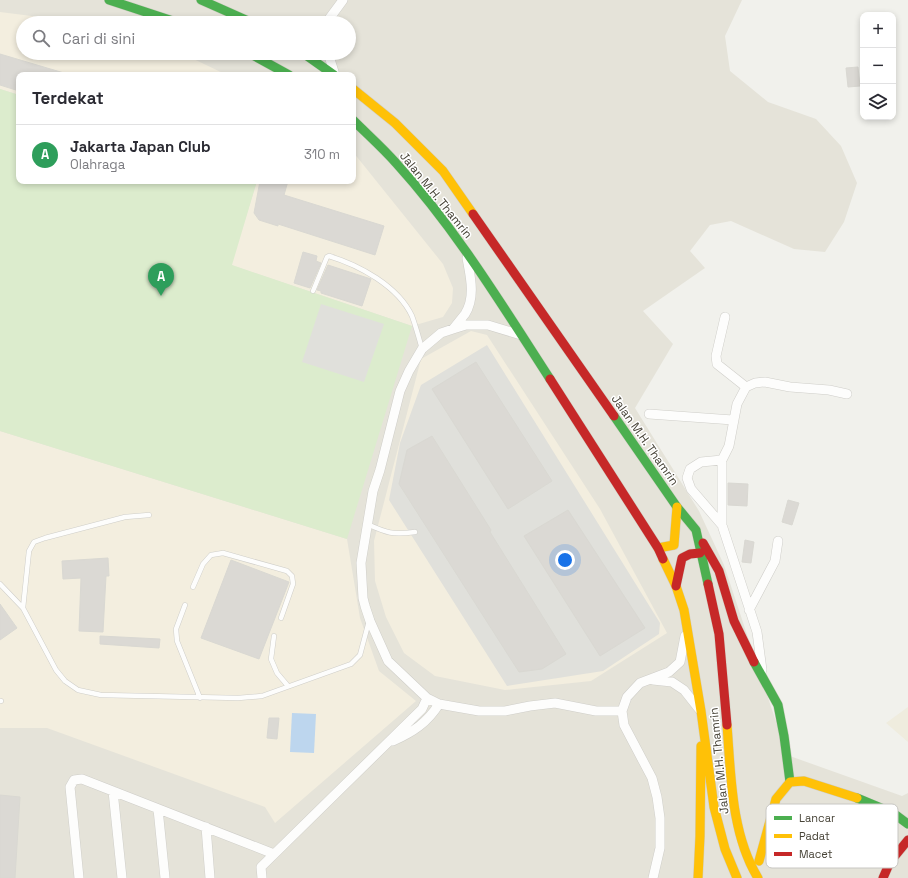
<!DOCTYPE html>
<html lang="id">
<head>
<meta charset="utf-8">
<style>
	body { margin:0; font-family:"Space Grotesk",sans-serif; background:#f7f7f7; color:#2b2b33 }
	.controls { position:absolute; right:12px; top:12px; display:grid; overflow:hidden; border-radius:8px; box-shadow:0 2px 6px #0003 }
	.controls button { width:36px; height:36px; display:grid; place-items:center; padding:0; border:0; border-bottom:1px solid #e1e1e2; background:#fff; color:#2b2b33; font:20px sans-serif }
	.you { position:absolute; left:565px; top:560px; width:14px; height:14px; margin:-10px; border:3px solid #fff; border-radius:50%; background:#1a73e8; box-shadow:0 0 0 6px #1a73e833 }
	.badge { display:grid; place-items:center; width:26px; height:26px; border-radius:50%; background:#db2777; color:#fff; font-size:13px; font-weight:700 }
	.pin { position:absolute; translate:-50% -33px; filter:drop-shadow(0 1px 2px #0008) }
	.pin::after { content:''; position:absolute; top:21px; width:14px; height:12px; background:inherit; clip-path:polygon(0 0,100% 0,50% 100%) }
	.list { margin:0; padding:0; list-style:none }
	h2 { display:flex; justify-content:space-between; align-items:center; height:52px; margin:0; padding:0 16px; font-size:17px }
	h2 small { font-size:13px; font-weight:400; color:#7c7c81 }
	.list li { display:grid; grid-template-columns:26px 1fr auto; gap:12px; align-items:center; box-sizing:border-box; height:60px; padding:0 16px; border-top:1px solid #e1e1e2 }
	.list b { display:block; font-size:15px; white-space:nowrap }
	.list p { margin:0; font-size:13px; white-space:nowrap; color:#7c7c81 }
	.list em { font-size:13px; font-style:normal; color:#7c7c81 }
	.icon { flex:none; width:22px; height:22px; fill:none; stroke:currentColor; stroke-width:2; stroke-linecap:round; stroke-linejoin:round }
	.map { position:relative; flex:none; width:908px; height:878px; overflow:hidden }
	.search { position:absolute; background:#fff; box-shadow:0 2px 6px #0003; left:16px; top:16px; width:340px; height:44px; display:flex; align-items:center; gap:10px; box-sizing:border-box; padding:0 14px; border-radius:22px; color:#7c7c81; font-size:15px }
	.panel { position:absolute; background:#fff; box-shadow:0 2px 6px #0003; left:16px; top:72px; width:340px; height:112px; border-radius:8px }
	.map>svg:first-child { display:block }
</style>
</head>
<body>
<div class="map">
<svg width="908" height="878" viewBox="0 0 908 878">
	<rect width="100%" height="100%" fill="#f1f1ec"/>
	<path fill="#e5e3d9" fill-rule="evenodd" d="M 0,0 L 742,0 L 725,36 L 730,71 L 768,102 L 816,119 L 841,146 L 857,183 L 844,222 L 825,252 L 794,249 L 731,221 L 710,225 L 690,251 L 705,268 L 643,311 L 673,344 L 635,408 L 699,511 L 724,565 L 787,755 L 902,796 L 908,793 L 908,878 L 0,878 ZM 23,23 L 349,23 L 349,53 L 23,53 ZM 19,75 L 353,75 L 353,181 L 19,181 Z"/>
	<path fill="#f3eedf" d="M 0,12 L 87,23 L 23,23 L 23,53 L 181,53 L 227,75 L 19,75 L 19,95 L 0,89 Z
		M 353,152 L 443,264 L 453,288 L 452,303 L 443,317 L 412,326 L 231,265 L 257,181 L 353,181 Z
		M 471,331 L 487,335 L 600,509 L 667,633 L 591,681 L 505,690 L 435,676 L 404,653 L 386,617 L 375,581 L 374,541 L 421,359 Z
		M 0,431 L 347,539 L 360,618 L 379,671 L 416,701 L 275,823 L 265,807 L 47,728 L 0,728 Z"/>
	<path fill="#efecde" d="M 908,707 L 908,742 L 886,723 Z"/>
	<path fill="#dceccd" d="M 0,89 L 19,95 L 19,181 L 257,181 L 232,265 L 412,326 L 347,539 L 0,431 Z"/>
	<path fill="#e0e0db" d="M 321,304 L 384,324 L 364,382 L 302,362 Z
		M 487,345 L 660,623 L 659,634 L 603,671 L 507,686 L 389,500 L 400,443 L 421,385 Z"/>
	<path fill="#bdd6ee" d="M 292,713 L 316,714 L 314,753 L 290,752 Z"/>
	<path fill="#dbd9d4" stroke="#d9d8d2" d="M 0,54 L 64,73 L 64,75 L 19,75 L 19,91 L 0,85 Z
		M 858,67 L 860,86 L 848,87 L 846,68 Z
		M 260,181 L 288,181 L 284,195 L 384,226 L 375,255 L 278,224 L 278,226 L 259,220 L 254,213 Z
		M 303,252 L 317,256 L 316,261 L 321,263 L 310,288 L 294,283 Z
		M 328,265 L 371,279 L 362,306 L 321,293 L 321,291 L 317,290 Z
		M 476,362 L 552,481 L 508,509 L 432,389 Z
		M 432,436 L 491,530 L 490,532 L 566,654 L 542,669 L 519,672 L 399,484 L 407,450 Z
		M 728,483 L 748,484 L 747,506 L 728,505 Z
		M 788,500 L 799,503 L 792,525 L 782,522 Z
		M 568,510 L 645,628 L 600,656 L 524,536 Z
		M 745,540 L 754,542 L 751,563 L 742,562 Z
		M 108,558 L 109,576 L 106,576 L 103,632 L 79,631 L 81,578 L 63,579 L 62,561 Z
		M 231,560 L 289,582 L 259,659 L 201,638 Z
		M 0,604 L 17,628 L 0,640 Z
		M 100,636 L 160,639 L 159,648 L 100,644 Z
		M 269,718 L 279,718 L 277,739 L 267,738 Z
		M 0,795 L 20,797 L 15,878 L 0,878 Z"/>
	<g fill="none" stroke-linecap="round" stroke-linejoin="round">
		<g stroke="#cfcec9" stroke-width="5.5">
			<path id="lane" d="M 313,291 L 327,257 L 329,256 C 359,265 398,286 412,316 C 416,327 419,338 422,349
				M 367,524 C 387,533 392,535 415,532
				M 0,584 L 23,608 L 56,670 L 65,681 L 78,690 L 101,695 L 238,698 L 262,696 L 351,664 L 360,655 L 369,621
				M 193,587 L 203,564 L 211,555 L 223,553 L 287,571 L 292,576 L 293,584 L 281,618
				M 185,605 L 176,629 L 177,641 L 200,698
				M 23,608 L 29,551 L 34,542 L 45,538 L 125,517 L 149,515
				M 274,636 L 271,659 L 277,673 L 288,686
				M 0,701 L 1,701"/>
		</g>
		<g stroke="#cfcec9" stroke-width="10">
			<path id="street" d="M 323,23 L 329,19 L 343,0
				M 328,53 L 335,75
				M 725,317 L 716,356 L 717,364 L 746,387
				M 453,329 C 457,324 461,319 465,314 C 476,297 470,275 467,258
				M 521,335 L 488,325 L 466,325 L 453,329 L 441,333 L 422,349 L 409,371 L 400,391 L 380,470 L 373,491 L 361,563 L 363,598 L 365,606 L 370,621 L 388,661 L 427,698 L 439,704 L 479,711 L 505,711 L 530,706 L 555,703 L 596,711 L 622,711
				M 649,414 L 733,420
				M 722,460 L 722,525
				M 749,610 L 775,561 L 778,541
				M 762,670 L 757,632 L 722,525 L 691,489 L 687,478 L 690,469 L 701,462 L 722,460 L 729,446 L 737,404 L 746,387 L 755,383 L 765,382 L 790,387 L 829,390 L 847,394
				M 653,680 L 672,682 L 684,690 L 699,709
				M 393,741 C 413,732 427,723 439,704
				M 113,791 L 122,878
				M 158,809 L 165,878
				M 206,827 L 210,878
				M 79,878 L 70,787 L 74,780 L 82,779 L 274,854
				M 262,878 L 261,867 L 422,709 L 427,698
				M 653,878 L 660,848 L 660,818 L 657,797 L 652,778 L 624,725 L 622,711 L 627,697 L 640,683 L 669,672 L 680,662 L 685,636"/>
		</g>
		<g stroke="#d0cec3" stroke-width="10">
			<path id="fast" d="M 109,0 L 179,23
				M 201,0 L 253,23
				M 249,53 L 289,75
				M 303,53 L 334,75
				M 353,120 C 367,134 383,148 396,163 C 456,229 502,305 550,379
				M 614,416 L 677,507 L 696,530 L 708,584
				M 754,662 L 778,705 L 784,736 L 790,782
				M 857,798 L 893,813 L 908,824"/>
		</g>
		<g stroke="#d0cec3" stroke-width="10">
			<path id="slow" d="M 353,89 L 395,123 L 443,171 L 473,214
				M 658,548 L 674,545 L 677,507
				M 663,559 L 676,586 L 684,610 L 701,711 L 714,807 L 725,849 L 737,878
				M 727,725 C 731,775 731,834 758,878
				M 759,861 L 776,799 L 790,782 L 804,781 L 857,798
				M 698,878 L 700,836 L 701,746"/>
		</g>
		<g stroke="#d0cec3" stroke-width="10">
			<path id="jam" d="M 473,214 L 614,416
				M 550,379 L 658,548 L 663,559
				M 703,543 L 719,571 L 734,621 L 754,662
				M 708,584 L 719,634 L 727,725
				M 676,586 L 682,558 L 690,554 L 700,553
				M 883,878 L 890,862 L 908,840"/>
		</g>
		<use href="#lane" stroke="#fdfdfc" stroke-width="4.5"/>
		<use href="#street" stroke="#fdfdfc" stroke-width="9"/>
		<use href="#fast" stroke="#4caf50" stroke-width="9"/>
		<use href="#slow" stroke="#ffc107" stroke-width="9"/>
		<use href="#jam" stroke="#c62828" stroke-width="9"/>
	</g>
	<g text-anchor="middle" stroke-width="3" stroke-linejoin="round" paint-order="stroke">
		<g font-size="12" fill="#474337" stroke="#fff">
			<text transform="translate(436 195) rotate(51)" y="4">Jalan M.H. Thamrin</text>
			<text transform="translate(645 440) rotate(55)" y="4">Jalan M.H. Thamrin</text>
			<text transform="translate(719 761) rotate(-96)" y="4">Jalan M.H. Thamrin</text>
		</g>
	</g>
	<rect x="766" y="804" width="132" height="64" rx="6" fill="#fff" stroke="#c8c7c3" stroke-width="1"/>
	<rect x="774" y="816" width="18" height="4" fill="#4caf50"/>
	<rect x="774" y="834" width="18" height="4" fill="#ffc107"/>
	<rect x="774" y="852" width="18" height="4" fill="#c62828"/>
	<g font-size="11" fill="#474337">
		<text x="799" y="822">Lancar</text>
		<text x="799" y="840">Padat</text>
		<text x="799" y="858">Macet</text>
	</g>
</svg>
<div class="controls">
<button>+</button>
<button>−</button>
<button><svg class="icon" aria-label="layers" viewBox="0 0 24 24"><path d="M12 4l9 5-9 5-9-5zM3 14l9 5 9-5"/></svg></button>
</div>
<div class="you"></div>
<div class="pin badge" style="left:161px;top:296px;background:#2e9e5b">A</div>
<div class="search"><svg class="icon" aria-label="search" viewBox="0 0 24 24"><circle cx="10" cy="10" r="6"/><path d="M15 15l6 6"/></svg>Cari di sini</div>
<section class="panel">
<h2>Terdekat<small></small></h2>
<ul class="list">
<li><span class="badge" style="background:#2e9e5b">A</span><div><b>Jakarta Japan Club</b><p>Olahraga</p></div><em>310 m</em></li>
</ul>
</section>
</div>
</body>
</html>
